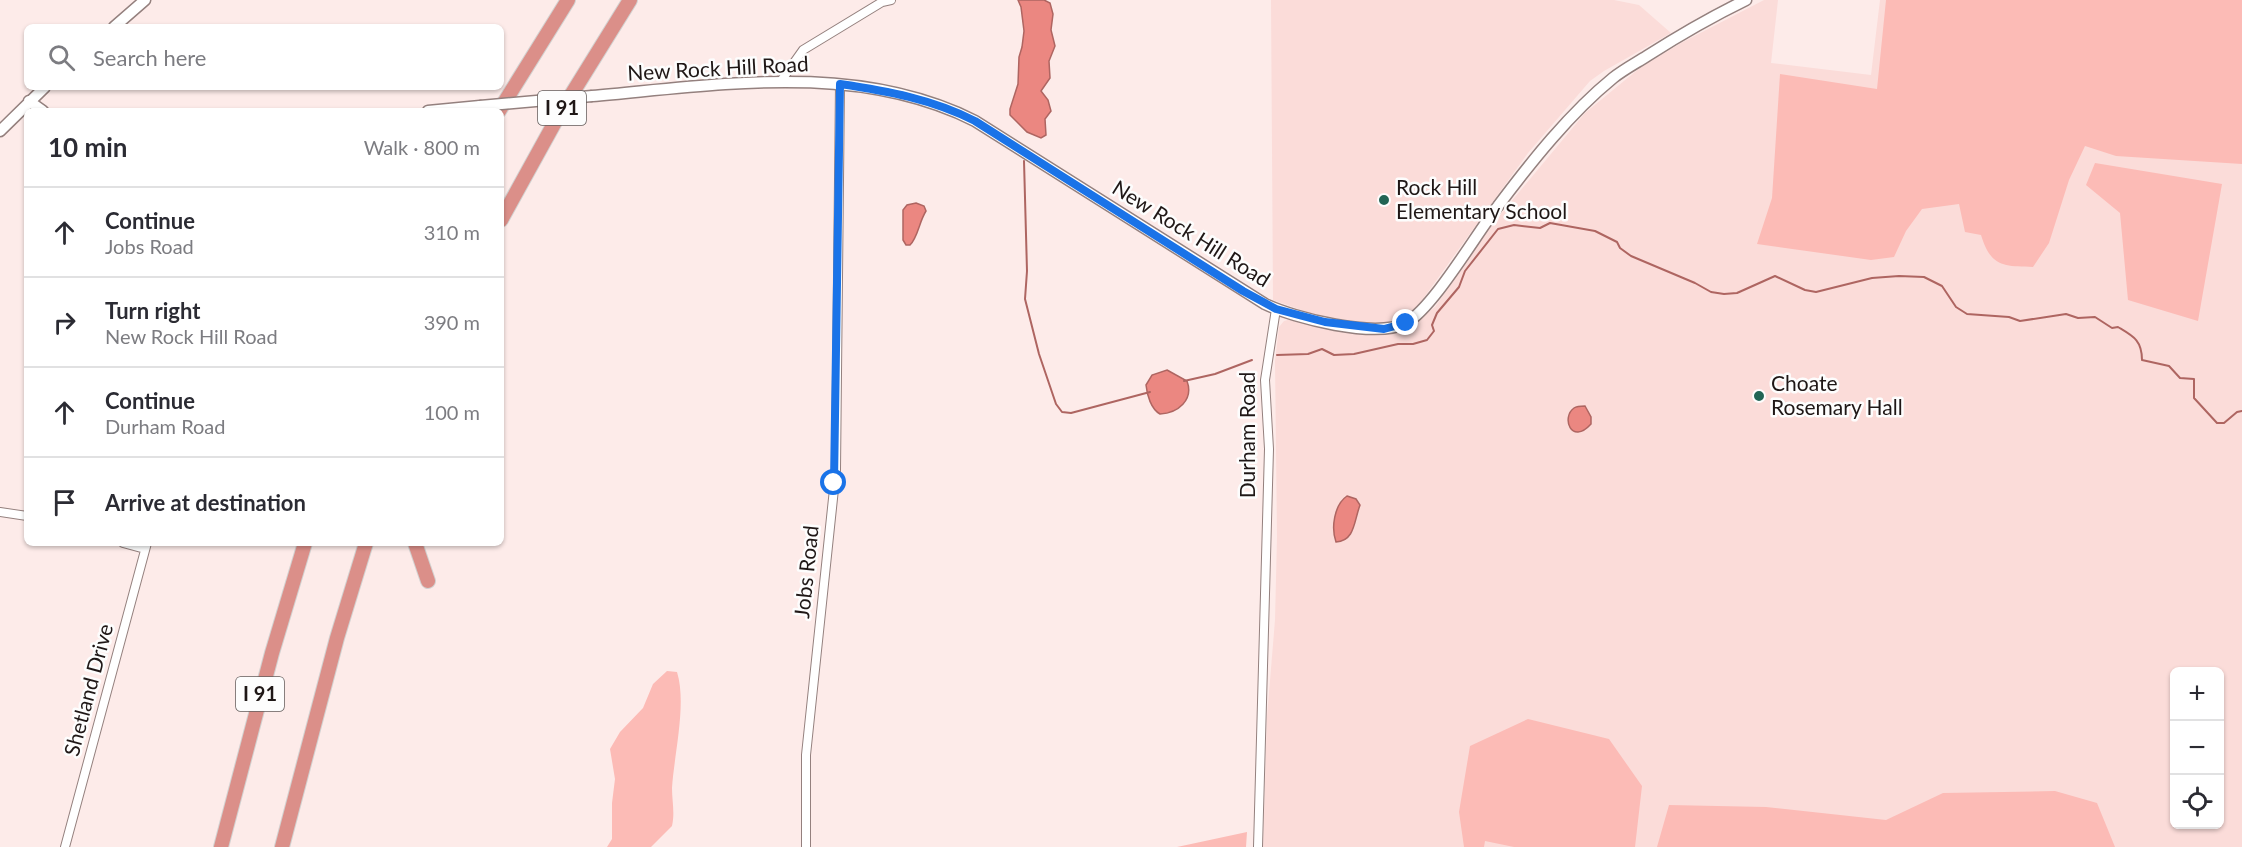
<!DOCTYPE html>
<html lang="en">
<head>
<meta charset="utf-8">
<style>
	body { margin:0; font-family:Lato,sans-serif; background:#f2f2f3; color:#2b2b33 }
	.controls { position:absolute; right:18px; bottom:18px; display:grid; overflow:hidden; border-radius:9px; box-shadow:0 2px 4px #0004 }
	.controls button { width:54px; height:54px; display:grid; place-items:center; padding:0; border:0; border-bottom:2px solid #e1e1e2; background:#fff; color:#2b2b33; font:30px sans-serif }
	.stop { position:absolute; width:18px; height:18px; margin:-14px; border:4px solid #1a73e8; border-radius:50%; background:#fff }
	.stop.end { background:#1a73e8; border-color:#fff; box-shadow:0 2px 6px #0008 }
	.list { margin:0; padding:0; list-style:none }
	h2 { display:flex; justify-content:space-between; align-items:center; height:78px; margin:0; padding:0 24px; font-size:26px }
	h2 small { font-size:20px; font-weight:400; color:#7c7c81 }
	.list li { display:grid; grid-template-columns:39px 1fr auto; gap:18px; align-items:center; box-sizing:border-box; height:90px; padding:0 24px; border-top:2px solid #e1e1e2 }
	.list b { display:block; font-size:22px; white-space:nowrap }
	.list p { margin:0; font-size:20px; white-space:nowrap; color:#7c7c81 }
	.list em { font-size:20px; font-style:normal; color:#7c7c81 }
	.icon { flex:none; width:33px; height:33px; fill:none; stroke:currentColor; stroke-width:2; stroke-linecap:round; stroke-linejoin:round }
	.map { position:relative; flex:none; width:2242px; height:847px; overflow:hidden }
	.search { position:absolute; background:#fff; box-shadow:0 2px 4px #0004; left:24px; top:24px; width:480px; height:66px; display:flex; align-items:center; gap:15px; box-sizing:border-box; padding:0 21px; border-radius:9px; color:#7c7c81; font-size:22px }
	.panel { position:absolute; background:#fff; box-shadow:0 2px 4px #0004; left:24px; top:108px; width:480px; height:438px; border-radius:9px }
	.map>svg:first-child { display:block }
</style>
</head>
<body>
<div class="map">
<svg width="2242" height="847" viewBox="0 0 2242 847">
	<rect width="100%" height="100%" fill="#fdebe9"/>
	<path fill="#fbdcd9" fill-rule="evenodd" d="M 1271,0 L 1614,0 L 1639,5 L 1671,33 L 1604,71 L 1590,81 L 1528,153 L 1410,317 L 1398,324 L 1378,326 L 1310,313 L 1273,300 Z
		M 1764,0 L 1778,0 L 1771,63 L 1871,75 L 1880,0 L 2242,0 L 2242,847 L 1263,847 L 1267,717 L 1275,620 L 1277,537 L 1275,361 L 1279,327 L 1284,321 L 1291,319 L 1348,333 L 1376,335 L 1395,331 L 1420,319 L 1435,307 L 1490,227 L 1585,113 L 1641,67 L 1681,43 ZM 2174,672 L 2220,672 L 2220,824 L 2174,824 Z"/>
	<path fill="#fcbbb6" d="M 1886,0 L 2242,0 L 2242,164 L 2116,156 L 2085,146 L 2069,180 L 2049,243 L 2033,267 C 2003,266 1991,267 1981,235 L 1965,232 L 1959,204 L 1922,209 L 1906,231 L 1894,257 L 1871,260 L 1757,244 L 1772,198 L 1780,74 L 1877,89 Z
		M 2095,163 L 2222,184 L 2198,321 L 2128,300 L 2120,213 L 2086,185 Z
		M 667,671 L 677,672 C 687,704 674,755 672,788 C 672,801 675,813 672,826 L 651,847 L 607,847 L 612,839 L 612,803 L 615,779 L 610,749 L 620,732 L 643,708 L 653,684 Z
		M 1528,719 L 1609,739 L 1642,786 L 1635,847 L 1514,847 L 1485,841 L 1484,847 L 1464,847 L 1459,812 L 1470,746 Z
		M 2055,791 L 2097,803 L 2115,847 L 1657,847 L 1669,805 L 1766,807 L 1886,820 L 1943,793 Z
		M 1247,832 L 1246,847 L 1177,847 Z"/>
	<path fill="#eb8781" stroke="#ae6561" stroke-width="1.5" d="M 1018,0 L 1044,0 L 1050,3 L 1053,14 L 1051,30 L 1055,46 L 1049,61 L 1050,78 L 1041,91 L 1048,100 L 1051,111 L 1045,119 L 1046,135 L 1041,138 L 1027,132 L 1010,115 L 1010,109 L 1018,84 L 1019,57 L 1022,47 L 1024,31 L 1021,7 Z
		M 916,203 L 924,206 L 926,211 C 919,222 918,237 910,245 L 906,245 L 903,240 L 903,210 L 907,205 Z
		M 1167,370 L 1187,381 C 1194,400 1178,413 1160,414 C 1151,409 1147,395 1146,385 L 1152,375 Z
		M 1585,406 L 1591,417 L 1591,424 C 1571,446 1561,417 1574,408 C 1577,406 1581,406 1585,406 Z
		M 1347,496 L 1356,499 L 1360,505 L 1359,508 C 1354,523 1354,541 1336,542 C 1331,528 1334,505 1347,496 Z"/>
	<g fill="none" stroke-linecap="round" stroke-linejoin="round">
		<path stroke="#ae6561" stroke-width="2" d="M 1024,161 L 1027,271 L 1025,299 L 1039,354 L 1056,404 L 1062,412 L 1071,413 L 1150,392
			M 1277,355 L 1308,354 L 1322,349 L 1334,355 L 1354,354 L 1398,344 L 1413,344 L 1427,340 L 1434,331 L 1432,325 L 1437,313 L 1459,287 L 1465,271 L 1498,229 L 1514,225 L 1540,228 L 1550,223 L 1595,231 L 1617,242 L 1620,248 L 1631,256 L 1695,283 L 1711,292 L 1724,294 L 1737,293 L 1775,276 L 1805,290 L 1816,292 L 1872,278 L 1899,276 L 1924,277 L 1942,286 L 1956,307 L 1967,314 L 2009,317 L 2020,321 L 2066,314 L 2078,318 L 2095,317 L 2112,328 L 2118,327 C 2133,336 2142,340 2142,360 L 2169,366 L 2180,378 L 2194,379 L 2194,398 L 2217,423 L 2224,423 L 2237,412 L 2242,411
			M 1184,381 L 1215,374 L 1252,360"/>
		<g stroke="#94807e" stroke-width="10">
			<path id="minor" d="M 781,81 L 803,50 L 882,2 L 891,0
				M 0,512 L 27,516
				M 123,543 L 145,549
				M 65,847 L 147,543
				M 806,847 L 806,755 L 836,470 L 840,84
				M 1258,847 L 1269,449 L 1265,380 L 1276,309"/>
		</g>
		<g stroke="#94807e" stroke-width="13">
			<path id="secondary" d="M 114,27 L 145,0
				M 592,96 C 718,85 856,61 975,121 L 1265,304 C 1294,318 1376,339 1406,323 C 1434,307 1476,234 1498,206 C 1531,162 1570,113 1613,78 C 1623,70 1636,63 1647,56 C 1680,35 1711,17 1746,0
				M 29,101 L 43,111
				M 428,111 L 480,106
				M 0,131 L 45,87"/>
		</g>
		<g stroke="#d2d1d0" stroke-width="16">
			<path id="motorway" d="M 499,111 L 568,0
				M 501,220 L 560,113 L 630,0
				M 415,543 L 428,581
				M 221,847 L 272,653 L 305,543
				M 282,847 L 337,638 L 366,543"/>
		</g>
		<use href="#minor" stroke="#fff" stroke-width="8"/>
		<use href="#secondary" stroke="#fff" stroke-width="10"/>
		<use href="#motorway" stroke="#db8f89" stroke-width="14"/>
		<g stroke="#94807e" stroke-width="13" stroke-linecap="butt">
			<path id="secondary-bridge" d="M 480,106 L 592,96"/>
		</g>
		<use href="#secondary-bridge" stroke="#fff" stroke-width="10"/>
	</g>
	<g fill="none" stroke-linecap="round" stroke-linejoin="round">
		<path stroke="#1a73e8" stroke-width="8" d="M 834,483 L 840,84 C 887,91 932,99 975,121 L 1243,291 L 1276,309 L 1325,322 L 1384,329 L 1406,323"/>
	</g>
	<g fill="#216454" stroke="#fdfdfd" stroke-width="2">
		<circle cx="1384" cy="200" r="6"/>
		<circle cx="1759" cy="396" r="6"/>
	</g>
	<g text-anchor="middle" stroke-width="5" stroke-linejoin="round" paint-order="stroke">
		<g fill="#fdfdfd" stroke="#625c5b" stroke-width="1.5">
			<rect x="538" y="91" width="48" height="34" rx="4.5"/>
			<rect x="236" y="677" width="48" height="34" rx="4.5"/>
		</g>
		<g font-size="20" font-weight="bold" fill="#1f1716">
			<text x="562" y="115">I 91</text>
			<text x="260" y="701">I 91</text>
		</g>
		<g font-size="21" fill="#1f1716" stroke="#fdfdfd">
			<text transform="translate(718 69) rotate(-3)" y="7">New Rock Hill Road</text>
			<text transform="translate(1191 234) rotate(32)" y="7">New Rock Hill Road</text>
			<text transform="translate(1248 435) rotate(-90)" y="7">Durham Road</text>
			<text transform="translate(807 572) rotate(-84)" y="7">Jobs Road</text>
			<text transform="translate(89 690) rotate(-75)" y="7">Shetland Drive</text>
		</g>
		<g font-size="21" fill="#1f1716" stroke="#fdfdfd" text-anchor="start">
			<text x="1396" y="195">Rock Hill<tspan x="1396" dy="24">Elementary School</tspan></text>
			<text x="1771" y="391">Choate<tspan x="1771" dy="24">Rosemary Hall</tspan></text>
		</g>
	</g>
</svg>
<div class="controls">
<button>+</button>
<button>−</button>
<button><svg class="icon" aria-label="locate" viewBox="0 0 24 24"><circle cx="12" cy="12" r="6"/><path d="M12 2v4M12 18v4M2 12h4M18 12h4"/></svg></button>
</div>
<div class="stop" style="left:834px;top:483px"></div>
<div class="stop end" style="left:1406px;top:323px"></div>
<div class="search"><svg class="icon" aria-label="search" viewBox="0 0 24 24"><circle cx="10" cy="10" r="6"/><path d="M15 15l6 6"/></svg>Search here</div>
<section class="panel">
<h2>10 min<small>Walk · 800 m</small></h2>
<ul class="list">
<li><svg class="icon" aria-label="ahead" viewBox="0 0 24 24"><path d="M12 20V5M6 11l6-6 6 6"/></svg><div><b>Continue</b><p>Jobs Road</p></div><em>310 m</em></li>
<li><svg class="icon" aria-label="right" viewBox="0 0 24 24"><path d="M7 20v-9h11M14 6l5 5-5 5"/></svg><div><b>Turn right</b><p>New Rock Hill Road</p></div><em>390 m</em></li>
<li><svg class="icon" aria-label="ahead" viewBox="0 0 24 24"><path d="M12 20V5M6 11l6-6 6 6"/></svg><div><b>Continue</b><p>Durham Road</p></div><em>100 m</em></li>
<li><svg class="icon" aria-label="arrive" viewBox="0 0 24 24"><path d="M6 21V4h12l-3 4 3 4H6"/></svg><div><b>Arrive at destination</b></div></li>
</ul>
</section>
</div>
</body>
</html>
